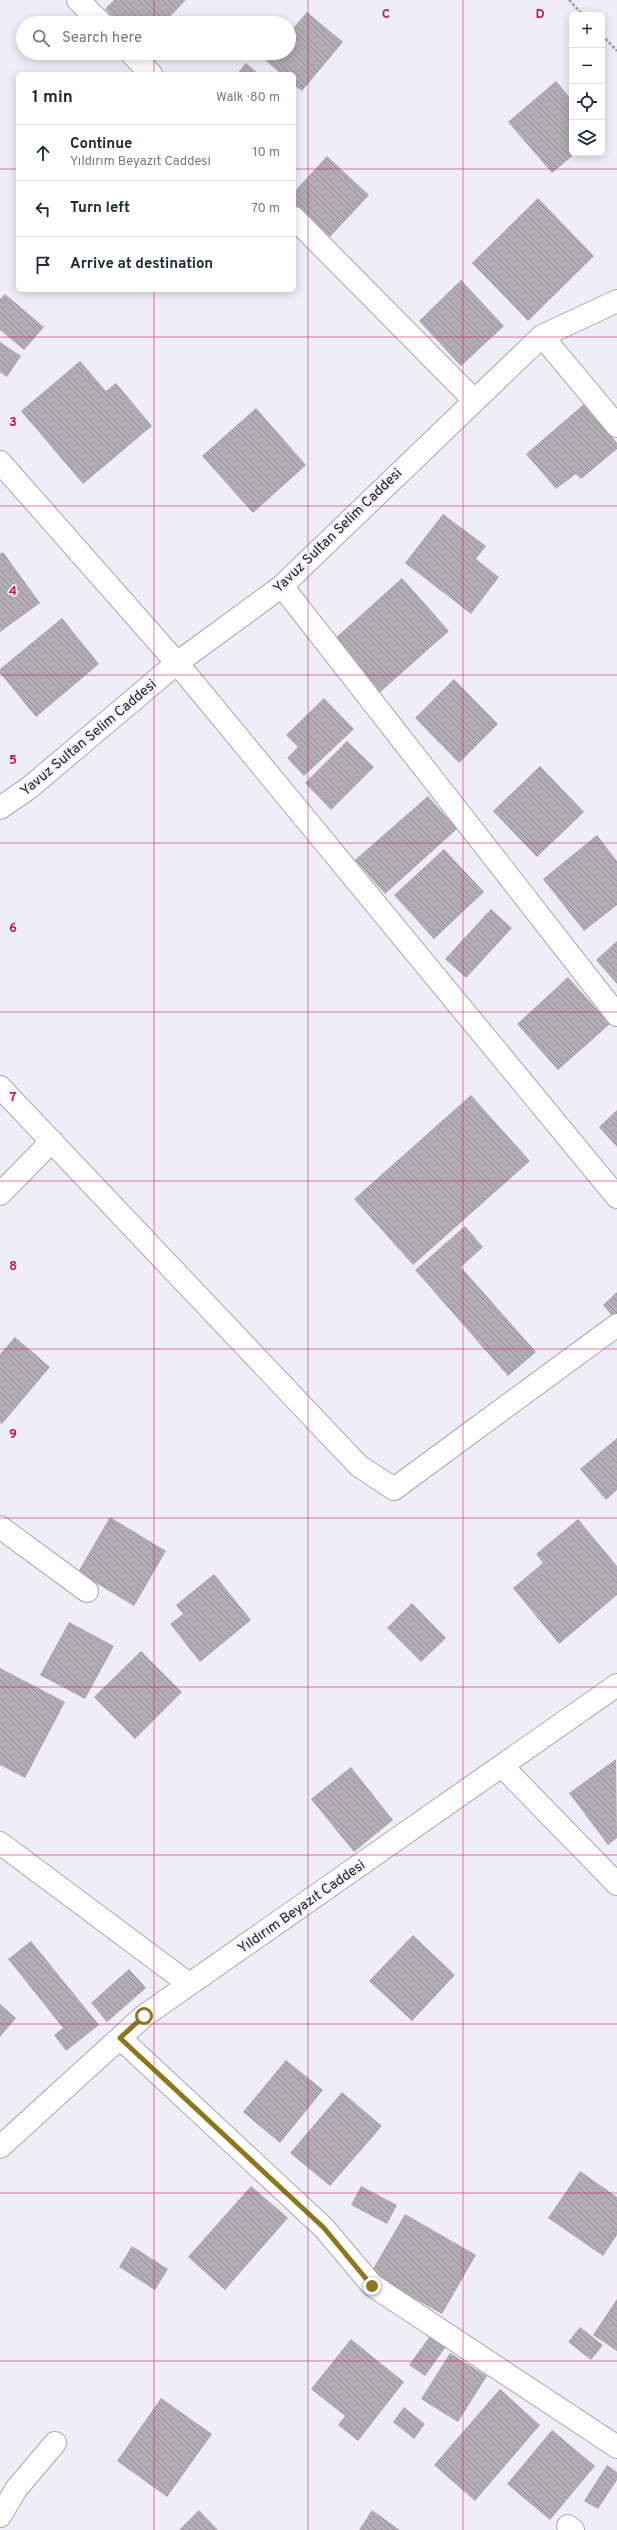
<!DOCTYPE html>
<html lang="en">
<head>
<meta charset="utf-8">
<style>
	body { margin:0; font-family:Overpass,sans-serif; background:#f2f2f3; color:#1f2937 }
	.controls { position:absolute; right:12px; top:12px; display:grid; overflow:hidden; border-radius:6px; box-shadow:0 2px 10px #0003 }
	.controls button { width:36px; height:36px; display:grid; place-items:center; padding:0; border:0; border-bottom:1px solid #e0e1e3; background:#fff; color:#1f2937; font:20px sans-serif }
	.stop { position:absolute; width:12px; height:12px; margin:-9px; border:3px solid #8b771c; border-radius:50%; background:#fff }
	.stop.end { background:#8b771c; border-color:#fff; box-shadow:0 1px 4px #0008 }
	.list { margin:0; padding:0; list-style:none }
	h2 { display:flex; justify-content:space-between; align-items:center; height:52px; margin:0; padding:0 16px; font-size:17px }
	h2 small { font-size:13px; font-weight:400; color:#747a83 }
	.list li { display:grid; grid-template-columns:26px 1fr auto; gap:12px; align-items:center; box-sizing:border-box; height:56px; padding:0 16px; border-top:1px solid #e0e1e3 }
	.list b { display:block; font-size:15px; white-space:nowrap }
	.list p { margin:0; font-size:13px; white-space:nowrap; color:#747a83 }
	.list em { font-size:13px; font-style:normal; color:#747a83 }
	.icon { flex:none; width:22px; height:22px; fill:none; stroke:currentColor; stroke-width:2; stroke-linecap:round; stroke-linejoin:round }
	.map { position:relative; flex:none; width:617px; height:2530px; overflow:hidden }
	.search { position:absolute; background:#fff; box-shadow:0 2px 10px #0003; left:16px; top:16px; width:280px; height:44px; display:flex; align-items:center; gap:10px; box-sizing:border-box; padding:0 14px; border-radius:22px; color:#747a83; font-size:15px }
	.panel { position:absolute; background:#fff; box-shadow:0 2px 10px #0003; left:16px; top:72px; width:280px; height:220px; border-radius:6px }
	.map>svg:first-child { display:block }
</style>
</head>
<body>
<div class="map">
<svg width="617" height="2530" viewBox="0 0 617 2530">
	<defs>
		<pattern id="building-back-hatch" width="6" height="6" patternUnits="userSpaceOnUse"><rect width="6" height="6" fill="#b4acb4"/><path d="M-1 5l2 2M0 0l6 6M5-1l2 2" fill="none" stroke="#9a939a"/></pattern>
	</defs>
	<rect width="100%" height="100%" fill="#eeedf8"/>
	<path fill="url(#building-back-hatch)" d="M 114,0 L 186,0 L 164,23 L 119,23 L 105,9 Z
		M 307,12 L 343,42 L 302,91 L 294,85 L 294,74 L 281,74 L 266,61 L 273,53 L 289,53 L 289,33 Z
		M 246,63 L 259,74 L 237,74 Z
		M 556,81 L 572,100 L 572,153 L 576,153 L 552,173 L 508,122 Z
		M 327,156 L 369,195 L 330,237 L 294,204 L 294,192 Z
		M 538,198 L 594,256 L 528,321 L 472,263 Z
		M 461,280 L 504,326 L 461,366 L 419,321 Z
		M 5,294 L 44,327 L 24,350 L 0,330 L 0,299 Z
		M 0,342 L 21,356 L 7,377 L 0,372 Z
		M 80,361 L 106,391 L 116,383 L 152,426 L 83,484 L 21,411 Z
		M 584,404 L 617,443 L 617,449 L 581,479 L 576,474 L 556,489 L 526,454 Z
		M 256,408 L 306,465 L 253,513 L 202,456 Z
		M 443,514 L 486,546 L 476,559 L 499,577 L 471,614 L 405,563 Z
		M 3,552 L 40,603 L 0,632 L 0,554 Z
		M 402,578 L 449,631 L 377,695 L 331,642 Z
		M 62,618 L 99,664 L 36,717 L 0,673 L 0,669 Z
		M 454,679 L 498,724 L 459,763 L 415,718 Z
		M 324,698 L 354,729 L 304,776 L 287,758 L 298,747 L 286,735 Z
		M 347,741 L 374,767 L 331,810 L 305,783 Z
		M 540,766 L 584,812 L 537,857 L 493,811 Z
		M 428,796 L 457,829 L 385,894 L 355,860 Z
		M 597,835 L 617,861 L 617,905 L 584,931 L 543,879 Z
		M 444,849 L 484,892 L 434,939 L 394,895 Z
		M 491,909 L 512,928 L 466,978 L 445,959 Z
		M 617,941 L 617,984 L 596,960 Z
		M 568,977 L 610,1024 L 558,1070 L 517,1024 Z
		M 471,1095 L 530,1161 L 413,1265 L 354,1199 Z
		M 617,1110 L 617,1147 L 599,1127 Z
		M 465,1226 L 483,1247 L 461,1267 L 536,1352 L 508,1376 L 415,1270 Z
		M 617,1292 L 617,1317 L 615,1319 L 603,1305 Z
		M 15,1337 L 50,1367 L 2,1424 L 0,1422 L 0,1354 Z
		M 617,1438 L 617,1490 L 606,1500 L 580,1469 Z
		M 110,1517 L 166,1551 L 134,1606 L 78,1572 Z
		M 578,1519 L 617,1566 L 617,1595 L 559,1644 L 513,1588 L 543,1563 L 536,1554 Z
		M 214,1574 L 251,1620 L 200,1662 L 170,1624 L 183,1614 L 176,1605 Z
		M 412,1603 L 446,1638 L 421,1662 L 387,1628 Z
		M 69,1622 L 114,1646 L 85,1699 L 40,1675 Z
		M 141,1651 L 182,1692 L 135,1739 L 94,1697 Z
		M 0,1668 L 65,1702 L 25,1778 L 0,1765 Z
		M 616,1759 L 617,1838 L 608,1845 L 569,1793 Z
		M 351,1767 L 393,1820 L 354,1852 L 311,1799 Z
		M 413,1935 L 455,1975 L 412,2021 L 369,1981 Z
		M 31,1941 L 99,2025 L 66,2051 L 54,2035 L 63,2028 L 8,1959 Z
		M 129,1969 L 146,1988 L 107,2022 L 91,2003 Z
		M 0,2004 L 16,2018 L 0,2037 Z
		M 286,2060 L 323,2090 L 280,2143 L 243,2112 Z
		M 342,2092 L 382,2126 L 330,2186 L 290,2153 Z
		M 580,2171 L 617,2197 L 617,2235 L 603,2256 L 548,2218 Z
		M 251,2186 L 288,2218 L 225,2290 L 188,2257 Z
		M 361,2186 L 397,2205 L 387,2224 L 351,2205 Z
		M 405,2214 L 476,2255 L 442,2314 L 370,2274 Z
		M 132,2246 L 168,2269 L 155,2290 L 119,2267 Z
		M 617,2299 L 617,2351 L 593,2335 Z
		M 580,2327 L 603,2345 L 591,2360 L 568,2342 Z
		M 435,2329 L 450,2341 L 425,2376 L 409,2365 Z
		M 351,2339 L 404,2382 L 358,2441 L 338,2425 L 345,2416 L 311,2389 Z
		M 450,2353 L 487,2376 L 458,2422 L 421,2399 Z
		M 500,2389 L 540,2425 L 475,2501 L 434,2465 Z
		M 161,2398 L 212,2434 L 167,2497 L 117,2461 Z
		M 404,2407 L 425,2424 L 414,2439 L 393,2422 Z
		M 552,2430 L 595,2466 L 550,2520 L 507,2484 Z
		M 607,2465 L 617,2472 L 617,2480 L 598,2509 L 584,2501 Z
		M 199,2510 L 218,2530 L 179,2530 Z
		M 372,2510 L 400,2530 L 359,2530 Z"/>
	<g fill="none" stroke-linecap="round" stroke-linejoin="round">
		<g stroke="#a9a8b2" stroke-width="24">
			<path id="minor" d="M 78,0 L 101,23
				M 131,53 L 151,74
				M 294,218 L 473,399
				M 542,336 L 617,426
				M 0,462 L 177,663 L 617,1197
				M 282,586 L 617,1015
				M 0,808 L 29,788 L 177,663 L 282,586 L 542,336 L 617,301
				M 0,1087 L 359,1466 L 394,1489 L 617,1325
				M 0,1194 L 52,1141
				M 0,1527 L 87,1591
				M 502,1766 L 617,1884
				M 0,1843 L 189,1984
				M 120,2038 L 324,2228 L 372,2285 L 617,2447
				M 0,2147 L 144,2016 L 617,1685
				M 0,2516 L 17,2488 L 55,2443
				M 568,2526 L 573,2530"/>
		</g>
		<path stroke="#9b9aa2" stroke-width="2.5" stroke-dasharray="3 2" stroke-linecap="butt" d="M 569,0 L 583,15
			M 602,35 L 617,51"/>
		<use href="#minor" stroke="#fff" stroke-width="22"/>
	</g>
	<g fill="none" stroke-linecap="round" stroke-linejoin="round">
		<path stroke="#8b771c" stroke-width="5" d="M 144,2016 L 120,2038 L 324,2228 L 372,2286"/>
	</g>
	<path fill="none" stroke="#c2185b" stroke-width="1" stroke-opacity="0.55" d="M 154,0 L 154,23M 308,0 L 308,2530M 463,0 L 463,2530M 154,53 L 154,74M 0,169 L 18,169M 294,169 L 617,169M 154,290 L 154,2530M 0,337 L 617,337M 0,506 L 617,506M 0,675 L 617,675M 0,843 L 617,843M 0,1012 L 617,1012M 0,1181 L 617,1181M 0,1349 L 617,1349M 0,1518 L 617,1518M 0,1687 L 617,1687M 0,1855 L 617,1855M 0,2024 L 617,2024M 0,2193 L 617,2193M 0,2361 L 617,2361"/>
	<g text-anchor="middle" stroke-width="3.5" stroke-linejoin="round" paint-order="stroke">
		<g font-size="14" fill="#1d1c20" stroke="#eeedf8">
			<text transform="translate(337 530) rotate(-44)" y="5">Yavuz Sultan Selim Caddesi</text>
			<text transform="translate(88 737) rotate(-40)" y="5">Yavuz Sultan Selim Caddesi</text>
			<text transform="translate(301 1906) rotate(-35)" y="5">Yıldırım Beyazıt Caddesi</text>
		</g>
	</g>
	<g font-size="13" text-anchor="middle" font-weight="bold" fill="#c2185b" stroke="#eeedf8" stroke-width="3.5" stroke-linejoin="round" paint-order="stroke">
		<text x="386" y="18">C</text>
		<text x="540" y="18">D</text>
		<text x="13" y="426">3</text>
		<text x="13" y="595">4</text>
		<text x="13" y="764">5</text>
		<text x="13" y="932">6</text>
		<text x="13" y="1101">7</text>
		<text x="13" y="1270">8</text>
		<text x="13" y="1438">9</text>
	</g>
</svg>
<div class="controls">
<button>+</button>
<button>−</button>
<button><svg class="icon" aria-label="locate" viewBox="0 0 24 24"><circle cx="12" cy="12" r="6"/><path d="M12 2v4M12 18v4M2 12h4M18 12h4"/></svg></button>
<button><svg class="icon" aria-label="layers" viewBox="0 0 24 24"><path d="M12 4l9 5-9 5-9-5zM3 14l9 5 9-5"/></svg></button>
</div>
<div class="stop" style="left:144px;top:2016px"></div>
<div class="stop end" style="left:372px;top:2286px"></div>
<div class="search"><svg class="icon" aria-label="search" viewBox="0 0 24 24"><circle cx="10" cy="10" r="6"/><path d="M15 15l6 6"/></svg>Search here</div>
<section class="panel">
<h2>1 min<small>Walk · 80 m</small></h2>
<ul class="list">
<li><svg class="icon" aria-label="ahead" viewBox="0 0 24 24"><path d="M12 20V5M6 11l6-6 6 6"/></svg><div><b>Continue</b><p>Yıldırım Beyazıt Caddesi</p></div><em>10 m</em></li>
<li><svg class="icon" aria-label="left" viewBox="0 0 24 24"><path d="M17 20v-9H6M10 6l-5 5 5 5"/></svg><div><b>Turn left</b></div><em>70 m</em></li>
<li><svg class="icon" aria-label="arrive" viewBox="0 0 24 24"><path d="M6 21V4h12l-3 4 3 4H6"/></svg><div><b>Arrive at destination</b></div></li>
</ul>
</section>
</div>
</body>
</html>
